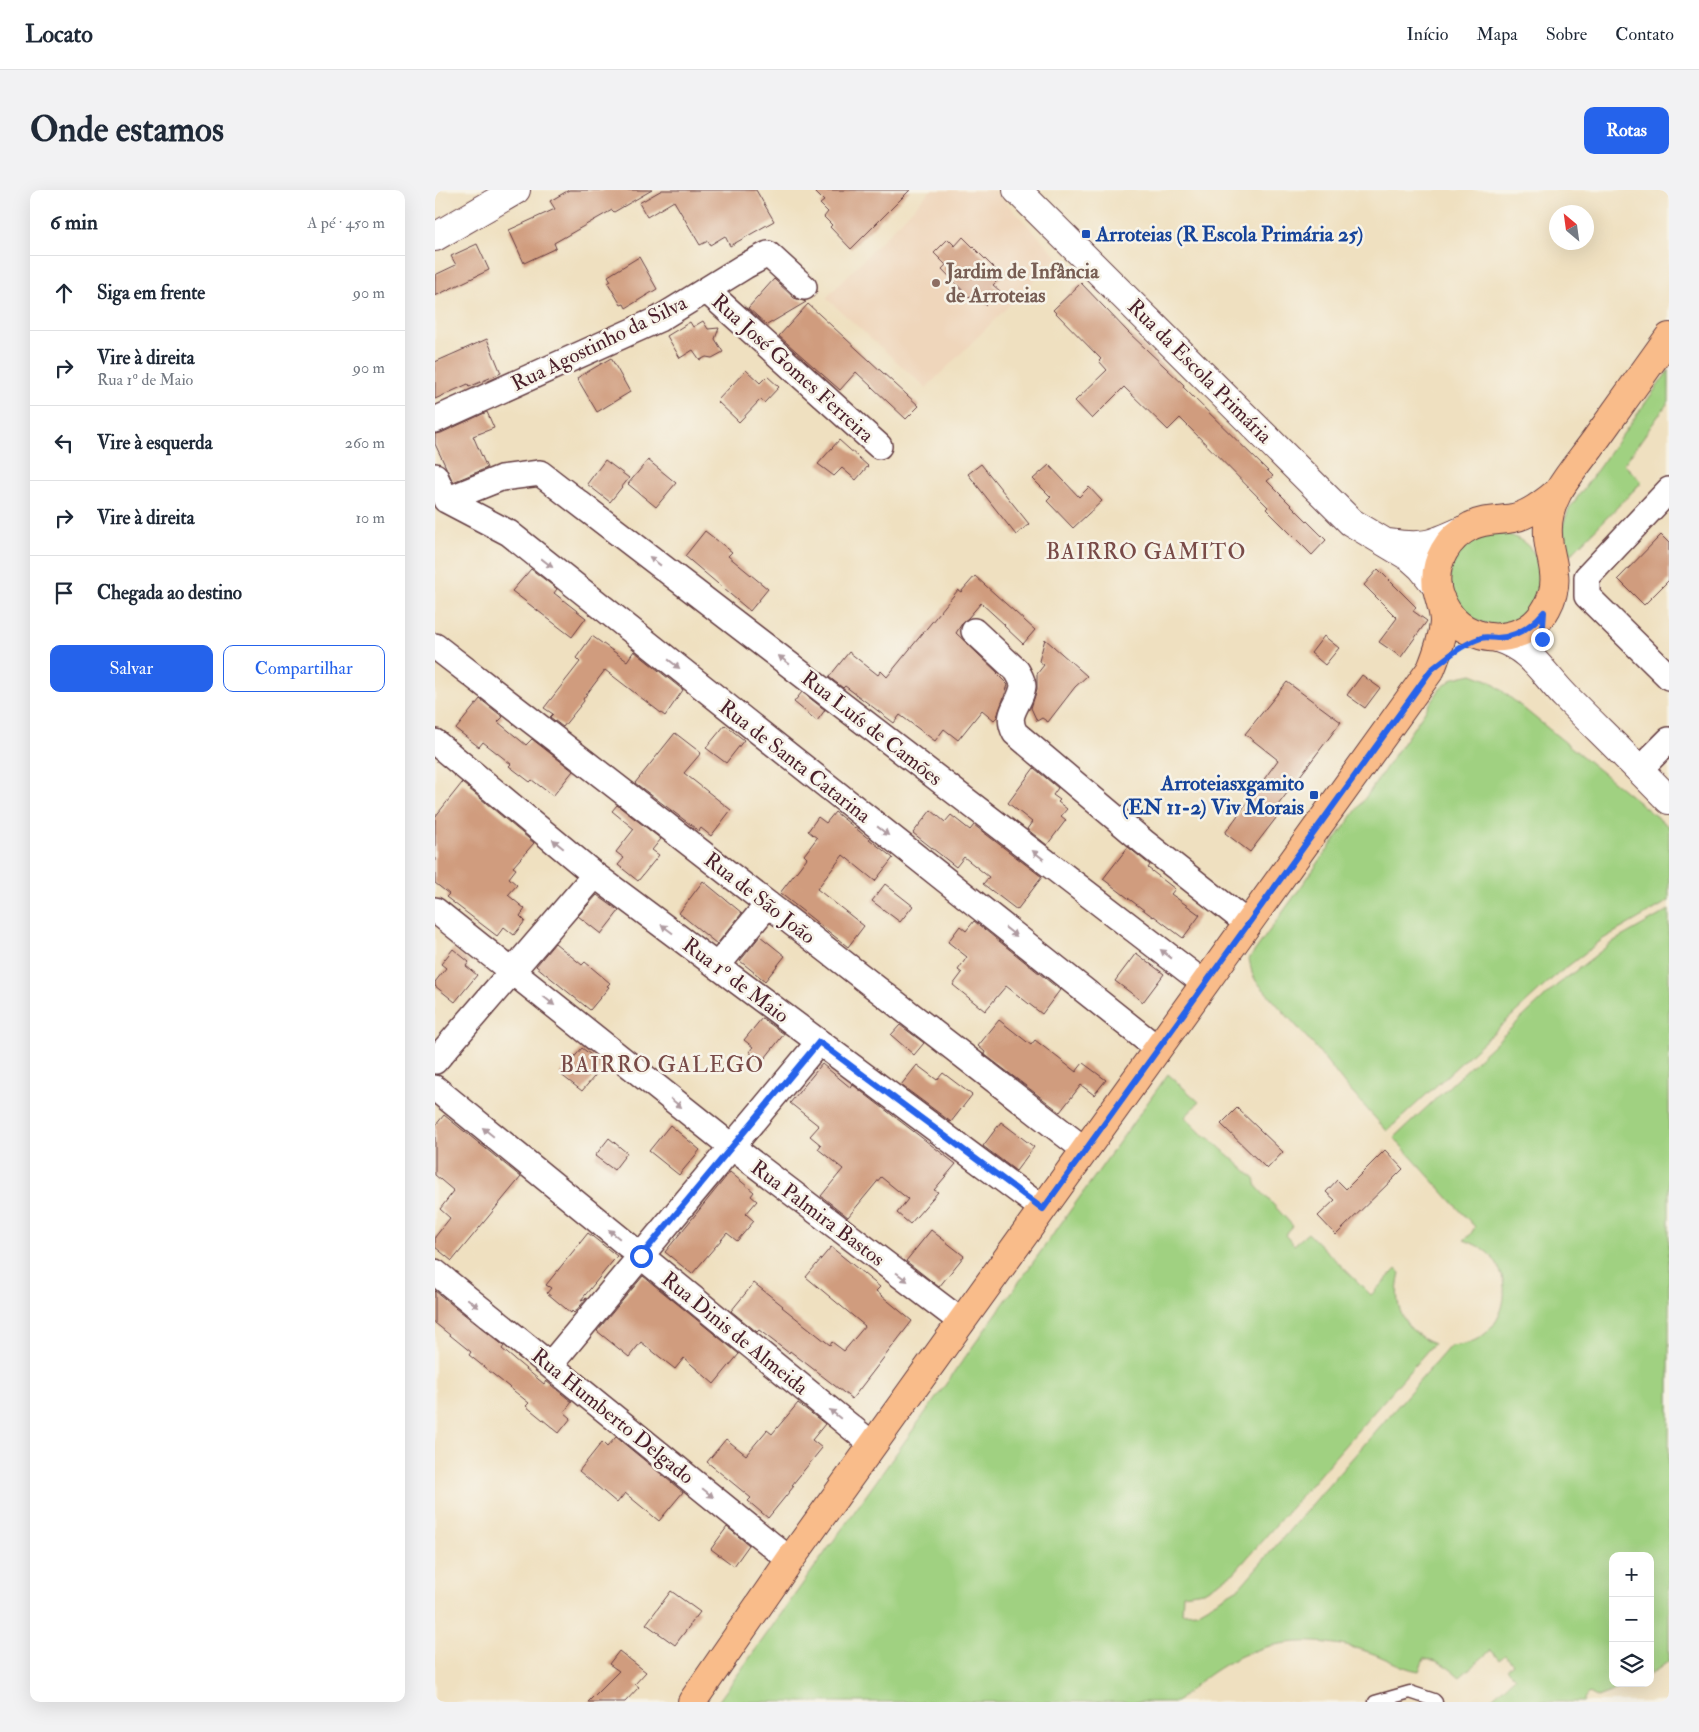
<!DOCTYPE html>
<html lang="pt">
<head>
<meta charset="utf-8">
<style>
	body { margin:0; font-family:"IM FELL Double Pica",serif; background:#f2f2f3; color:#1f2937 }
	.controls { position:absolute; right:15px; bottom:15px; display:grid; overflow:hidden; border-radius:10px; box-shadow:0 5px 20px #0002 }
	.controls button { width:45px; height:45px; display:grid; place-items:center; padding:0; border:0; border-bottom:1px solid #e0e1e3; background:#fff; color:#1f2937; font:25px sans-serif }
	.compass { position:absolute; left:1114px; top:15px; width:45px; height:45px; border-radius:50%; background:#fff; box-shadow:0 5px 20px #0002; rotate:331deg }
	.stop { position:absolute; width:15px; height:15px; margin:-11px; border:4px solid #2563eb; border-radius:50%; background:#fff }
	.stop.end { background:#2563eb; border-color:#fff; box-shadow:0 1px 5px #0008 }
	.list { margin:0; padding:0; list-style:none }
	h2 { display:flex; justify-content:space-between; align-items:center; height:65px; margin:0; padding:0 20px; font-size:21px }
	h2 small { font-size:16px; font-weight:400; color:#747a83 }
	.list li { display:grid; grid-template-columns:32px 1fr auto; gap:15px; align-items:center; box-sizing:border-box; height:75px; padding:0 20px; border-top:1px solid #e0e1e3 }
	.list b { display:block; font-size:19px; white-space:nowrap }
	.list p { margin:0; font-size:16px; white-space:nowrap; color:#747a83 }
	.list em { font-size:16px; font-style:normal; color:#747a83 }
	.actions { display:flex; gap:10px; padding:15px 20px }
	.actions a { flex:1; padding:11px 0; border:1px solid #2563eb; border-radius:10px; text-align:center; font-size:18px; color:#2563eb }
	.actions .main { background:#2563eb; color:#fff }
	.icon { flex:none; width:28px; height:28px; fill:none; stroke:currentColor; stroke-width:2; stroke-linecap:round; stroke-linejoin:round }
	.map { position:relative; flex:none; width:1234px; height:1512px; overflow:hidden; border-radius:10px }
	header { display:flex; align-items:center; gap:30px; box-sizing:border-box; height:70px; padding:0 25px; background:#fff; border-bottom:1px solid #e0e1e3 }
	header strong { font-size:24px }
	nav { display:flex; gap:28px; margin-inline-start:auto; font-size:18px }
	.intro { display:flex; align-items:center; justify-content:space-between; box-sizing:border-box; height:120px; padding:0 30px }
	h1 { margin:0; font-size:35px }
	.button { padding:12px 22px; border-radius:10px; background:#2563eb; color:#fff; font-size:18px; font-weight:700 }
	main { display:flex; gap:30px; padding:0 30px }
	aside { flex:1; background:#fff; border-radius:10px; box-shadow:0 5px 20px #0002 }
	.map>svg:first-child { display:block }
</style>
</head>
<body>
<header>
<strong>Locato</strong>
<nav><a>Início</a><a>Mapa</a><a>Sobre</a><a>Contato</a></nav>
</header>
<div class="intro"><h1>Onde estamos</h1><a class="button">Rotas</a></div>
<main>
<aside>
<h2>6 min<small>A pé · 450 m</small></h2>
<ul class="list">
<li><svg class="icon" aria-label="ahead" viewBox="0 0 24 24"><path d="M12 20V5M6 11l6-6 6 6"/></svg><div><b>Siga em frente</b></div><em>90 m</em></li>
<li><svg class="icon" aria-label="right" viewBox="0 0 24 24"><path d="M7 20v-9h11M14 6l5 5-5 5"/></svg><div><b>Vire à direita</b><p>Rua 1º de Maio</p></div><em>90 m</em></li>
<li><svg class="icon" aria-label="left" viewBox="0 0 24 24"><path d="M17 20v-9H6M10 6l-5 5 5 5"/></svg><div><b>Vire à esquerda</b></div><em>260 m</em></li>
<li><svg class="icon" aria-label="right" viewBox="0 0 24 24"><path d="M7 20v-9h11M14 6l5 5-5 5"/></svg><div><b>Vire à direita</b></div><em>10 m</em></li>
<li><svg class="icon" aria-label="arrive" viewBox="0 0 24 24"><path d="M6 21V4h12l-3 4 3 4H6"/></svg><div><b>Chegada ao destino</b></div></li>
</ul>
<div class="actions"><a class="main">Salvar</a><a>Compartilhar</a></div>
</aside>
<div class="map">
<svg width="1234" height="1512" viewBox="0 0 1234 1512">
	<rect width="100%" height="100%" fill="#f7f3e8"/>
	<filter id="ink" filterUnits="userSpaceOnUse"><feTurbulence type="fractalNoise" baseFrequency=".02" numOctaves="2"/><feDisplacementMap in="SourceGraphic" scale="10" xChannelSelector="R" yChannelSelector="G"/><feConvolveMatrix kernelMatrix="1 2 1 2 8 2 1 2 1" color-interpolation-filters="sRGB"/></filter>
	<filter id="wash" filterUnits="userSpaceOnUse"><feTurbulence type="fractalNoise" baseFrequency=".0096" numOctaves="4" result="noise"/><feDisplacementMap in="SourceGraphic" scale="20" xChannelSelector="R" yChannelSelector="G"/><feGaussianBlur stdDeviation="1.12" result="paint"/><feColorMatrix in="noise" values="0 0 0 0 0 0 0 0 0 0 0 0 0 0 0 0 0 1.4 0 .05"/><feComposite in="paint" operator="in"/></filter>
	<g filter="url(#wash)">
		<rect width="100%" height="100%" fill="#efe0c0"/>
		<path fill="#efd6bb" d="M 496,0 L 559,0 L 623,67 L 491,198 L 391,108 Z"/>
		<path fill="#a0d181" stroke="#757856" d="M 1234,180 L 1234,211 L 1189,274 L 1207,292 L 1136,364 L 1132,363 L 1128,335 L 1134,319 Z
			M1015 389a46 46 0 1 1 92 0a46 46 0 1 1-92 0Z
			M 1037,484 L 1055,491 L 1234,637 L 1234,711 L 1168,749 L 1119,787 L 952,941 L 911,896 L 882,859 L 821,791 L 817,783 L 814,769 L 933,604 L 1005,499 L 1019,488 Z
			M 1234,720 L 1234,1471 L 1215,1485 L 1215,1366 L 1178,1366 L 1178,1493 L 1199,1493 L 1162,1507 L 1154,1503 L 1150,1507 L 1148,1512 L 1056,1512 L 1055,1510 L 1080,1487 L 1072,1479 L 1078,1474 L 1070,1465 L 1064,1470 L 1056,1460 L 1025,1487 C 1014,1478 1004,1469 989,1469 L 984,1481 C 964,1478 947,1465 927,1460 C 853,1439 796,1459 742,1512 L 283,1512 L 733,884 L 764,912 L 750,927 L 767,944 L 773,947 L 820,989 L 822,997 L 858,1036 L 850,1045 L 859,1055 L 873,1043 L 936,1105 L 961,1079 L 965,1083 C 957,1114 967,1141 999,1153 L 799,1383 L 769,1401 L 748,1404 L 747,1423 L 762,1422 L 805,1397 L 1015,1156 C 1028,1155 1041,1152 1051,1143 C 1075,1122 1075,1084 1053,1063 C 1046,1057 1037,1053 1029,1050 L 1035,1045 L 1040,1037 L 959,948 L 1121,796 L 1179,751 Z"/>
		<g id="blocks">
			<path fill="#d09c7e" d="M 134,0 L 217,0 L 179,22 L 177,20 L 119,53 L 121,58 L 89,73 L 74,40 L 120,19 L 115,11 Z
				M 227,0 L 321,0 L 339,31 L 295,56 L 290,46 L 275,55 L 273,51 L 265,55 L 239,11 L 212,27 L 204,13 Z
				M 378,0 L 475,0 L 416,59 L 395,37 L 397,35 L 389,27 L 393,22 L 385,14 L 389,11 Z
				M 528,47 L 567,86 L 558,95 L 565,101 L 551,115 L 539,104 L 535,108 L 507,79 L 511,75 L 499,63 L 513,49 L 520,56 Z
				M 42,54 L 54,80 L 0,106 L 0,85 L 21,75 L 16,66 Z
				M 204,67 L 222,99 L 191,118 L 189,114 L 186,115 L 180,105 L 173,93 L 176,91 L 173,86 Z
				M 339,89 L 359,108 L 371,112 L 332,135 L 313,118 Z
				M 646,93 L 693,142 L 749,195 L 748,197 L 838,286 L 832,291 L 891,350 L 877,365 L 831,319 L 833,317 L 745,228 L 733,240 L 689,197 L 657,229 L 640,211 L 672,180 L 664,171 L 666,169 L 618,120 Z
				M 373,114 L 484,216 L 471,229 L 421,182 L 405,200 L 344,146 Z
				M 268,131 L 273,139 L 284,138 L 280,149 L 288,162 L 277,168 L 271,167 L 265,170 L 258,160 L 245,168 L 232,146 L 255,132 L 258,137 Z
				M 52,149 L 66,183 L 34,197 L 33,194 L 0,209 L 0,172 Z
				M 176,168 L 195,202 L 162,222 L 142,188 Z
				M 311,180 L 325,193 L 332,186 L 344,197 L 329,213 L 326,209 L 304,232 L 282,211 Z
				M 52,222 L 59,238 L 38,246 L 52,278 L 18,292 L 0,254 L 0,244 L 6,243 Z
				M 404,250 L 433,276 L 421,290 L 407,278 L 399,286 L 383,274 Z
				M 170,270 L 194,288 L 175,312 L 152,294 Z
				M 213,270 L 241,293 L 221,317 L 193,294 Z
				M 546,274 L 594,334 L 581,345 L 533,284 Z
				M 614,275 L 644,307 L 654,297 L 667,311 L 638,338 L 612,311 L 616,307 L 598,289 Z
				M 270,341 L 297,362 L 293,366 L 333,399 L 315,421 L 250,366 Z
				M 1226,345 L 1234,353 L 1234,390 L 1209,415 L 1183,389 Z
				M 96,379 L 122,399 L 119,403 L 151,428 L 137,447 L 77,401 Z
				M 943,379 L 981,417 L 978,421 L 992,431 L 966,467 L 944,452 L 962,428 L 929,395 Z
				M 540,386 L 600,440 L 588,454 L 569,436 L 570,435 L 546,413 L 533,428 L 528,432 L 521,443 L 563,483 L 562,484 L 573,495 L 562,527 L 559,530 L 547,520 L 523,550 L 509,539 L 500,551 L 465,525 L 459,533 L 410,496 L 408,498 L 394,487 L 414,462 L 443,485 L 446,481 L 452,487 L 523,400 L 526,402 Z
				M 157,446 L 192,471 L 199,461 L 248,500 L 230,526 L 170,480 L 148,509 L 149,511 L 128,537 L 115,527 L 118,524 L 109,518 L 145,472 L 141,468 Z
				M 889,446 L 904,458 L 890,475 L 876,463 Z
				M 610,449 L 652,486 L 640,497 L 613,532 L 607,528 L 602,531 L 596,518 L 602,499 L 602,484 L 609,475 L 604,471 Z
				M 927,485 L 945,498 L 930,518 L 912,505 Z
				M 852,492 L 906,532 L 843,615 L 848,619 L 815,662 L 790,643 L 843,570 L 810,544 Z
				M 367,502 L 390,520 L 382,531 L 359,512 Z
				M 45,509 L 68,527 L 63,532 L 91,555 L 97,549 L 138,581 L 118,606 L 97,590 L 95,592 L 74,576 L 76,574 L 48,552 L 44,557 L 21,539 Z
				M 290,535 L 309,550 L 291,573 L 271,558 Z
				M 240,543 L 266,563 L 249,583 L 296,620 L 276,646 L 266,638 L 264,641 L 200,593 Z
				M 599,578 L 623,598 L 618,605 L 625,610 L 623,612 L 632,619 L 626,626 L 631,630 L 612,655 L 592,639 L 597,632 L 573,613 Z
				M 27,593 L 99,653 L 78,677 L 81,679 L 74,688 L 82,695 L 73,705 L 90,719 L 85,726 L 90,731 L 79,745 L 69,737 L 62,746 L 11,707 L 14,704 L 0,693 L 0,627 Z
				M 182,615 L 226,649 L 217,660 L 224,665 L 203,691 L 183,675 L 189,668 L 181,662 L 199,639 L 177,621 Z
				M 496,620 L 510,632 L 516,625 L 535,640 L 539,635 L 607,687 L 582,720 L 548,694 L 554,687 L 529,667 L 521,677 L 478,643 Z
				M 400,622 L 458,668 L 440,691 L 408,665 L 382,699 L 429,736 L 413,757 L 345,703 L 372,668 L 369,665 L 382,648 L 373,641 L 383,627 L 391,633 Z
				M 693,657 L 715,675 L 713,678 L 740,699 L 736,704 L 765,725 L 748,748 L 719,726 L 718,727 L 668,689 Z
				M 268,691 L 307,723 L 282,754 L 244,723 Z
				M 450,694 L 478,716 L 465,732 L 437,711 Z
				M 162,705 L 184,721 L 166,744 L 143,726 Z
				M 539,731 L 625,800 L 607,824 L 571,796 L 550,821 L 518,795 L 527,783 L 523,780 L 532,767 L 513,752 L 525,736 L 531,741 Z
				M 325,746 L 350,766 L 330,791 L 305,771 Z
				M 120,753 L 147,775 L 150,772 L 175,793 L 172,796 L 174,797 L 155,820 L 101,776 Z
				M 18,759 L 34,772 L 31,776 L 42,785 L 20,812 L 0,796 L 0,792 L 11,778 L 6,774 Z
				M 701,763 L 729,784 L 708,812 L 680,791 Z
				M 327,828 L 349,844 L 327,872 L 314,862 L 318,857 L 309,850 Z
				M 564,830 L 596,855 L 600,850 L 641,882 L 648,873 L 671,890 L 659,905 L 646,895 L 625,922 L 549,864 L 550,862 L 543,856 Z
				M 465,835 L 489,853 L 479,865 L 456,845 Z
				M 147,858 L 169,875 L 147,901 L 125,884 Z
				M 387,874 L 416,898 L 418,895 L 521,974 L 499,1000 L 503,1002 L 475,1034 L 462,1023 L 473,1009 L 446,987 L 413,1027 L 386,1006 L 408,979 L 383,959 L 386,955 L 375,946 L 384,936 L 355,913 Z
				M 482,875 L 502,890 L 508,883 L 537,905 L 516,932 L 466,895 Z
				M 802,918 L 848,962 L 832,979 L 786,934 Z
				M 9,925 L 86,987 L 17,1071 L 0,1057 L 0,1047 L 15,1028 L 5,1019 L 19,1001 L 0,985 L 0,936 Z
				M 566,932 L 599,957 L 581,981 L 548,956 Z
				M 235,935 L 265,960 L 244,985 L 214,961 Z
				M 174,948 L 192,963 L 179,980 L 160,966 Z
				M 950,960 L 968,979 L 901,1045 L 883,1026 L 900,1010 L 891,1002 L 902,990 L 911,999 Z
				M 295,982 L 319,1002 L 316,1006 L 322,1011 L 311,1024 L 319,1031 L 302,1051 L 292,1043 L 257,1084 L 230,1062 Z
				M 496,1040 L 529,1066 L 504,1097 L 471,1071 Z
				M 153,1043 L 182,1066 L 146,1110 L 152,1108 L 139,1123 L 137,1121 L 136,1123 L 112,1103 L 116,1098 L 111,1095 Z
				M 396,1057 L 445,1097 L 441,1101 L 477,1131 L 417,1209 L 355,1161 L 354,1163 L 324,1140 L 322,1142 L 296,1121 L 319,1093 L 348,1116 L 347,1117 L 395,1155 L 397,1152 L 409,1161 L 430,1136 L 371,1087 Z
				M 208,1086 L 304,1164 L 279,1194 L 249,1168 L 240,1179 L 206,1152 L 194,1167 L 162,1141 Z
				M 0,1101 L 69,1156 L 67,1159 L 109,1194 L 111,1191 L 137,1212 L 129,1222 L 136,1228 L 124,1243 L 91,1216 L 94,1213 L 34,1165 L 36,1162 L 0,1133 Z
				M 363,1213 L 390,1234 L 377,1250 L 387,1258 L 357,1295 L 359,1296 L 333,1328 L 313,1311 L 316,1308 L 272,1272 L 291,1249 L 311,1265 L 332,1240 L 337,1244 Z
				M 181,1247 L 248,1302 L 224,1331 L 190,1303 L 182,1313 L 144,1281 L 167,1252 L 172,1257 Z
				M 292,1337 L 314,1355 L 299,1376 L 276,1359 Z
				M 236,1401 L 265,1422 L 240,1455 L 211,1434 Z
				M 184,1461 L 211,1482 L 200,1494 L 204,1497 L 190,1512 L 153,1512 L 184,1481 L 174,1474 Z"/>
		</g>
	</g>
	<g filter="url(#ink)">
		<use href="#blocks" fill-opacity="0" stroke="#633c41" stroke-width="1"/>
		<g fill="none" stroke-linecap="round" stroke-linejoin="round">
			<g stroke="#633c41" stroke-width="15">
				<path id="service" d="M 940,1512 L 975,1502 L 999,1510 L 1001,1512"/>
			</g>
			<g stroke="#633c41" stroke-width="28">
				<path id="minor" d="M 271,100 L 444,256
					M 0,230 L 224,129 L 310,76 L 333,64 L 369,97
					M 0,286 L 11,310 L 74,343 L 723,859
					M 1234,300 L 1152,387 L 1152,406 L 1234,487
					M 11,310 L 66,288 L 105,283 L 770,794
					M 539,441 L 582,481 C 584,485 588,491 588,496 C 586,515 569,522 580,543 L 709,652 L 813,734
					M 0,456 L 650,960
					M 0,552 L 160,685 L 608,1019
					M 1204,580 L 1234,550
					M 0,720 L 297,957 L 527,1132
					M 282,776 L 333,714
					M 0,871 L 160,685
					M 0,898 L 438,1255
					M 0,1082 L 355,1370
					M 115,1175 L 384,852"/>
			</g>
			<g stroke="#633c41" stroke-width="30">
				<path id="tertiary" d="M 582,0 L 916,332 L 976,368 L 986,377 L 1002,397
					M 0,47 L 81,0
					M 954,353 C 987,358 996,355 1026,341
					M 1062,448 C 1097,459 1107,483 1131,507 C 1165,541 1200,575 1234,610"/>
			</g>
			<g stroke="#633c41" stroke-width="30">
				<path id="primary" d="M 1005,408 C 1013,426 1023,438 1042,444 C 1057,450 1071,448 1086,442 C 1108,433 1122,406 1119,383 C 1118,370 1113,358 1113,345 C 1112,331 1116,315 1123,302 C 1134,283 1149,266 1161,249 C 1185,215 1210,181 1234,147
					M 257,1512 L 355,1370 L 996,479 C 1002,464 1008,448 1009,432 C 1009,420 1004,409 1002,398 C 998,372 1013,347 1036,336 C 1049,329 1064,331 1078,328 C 1095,325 1109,312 1123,302"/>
			</g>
			<use href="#service" stroke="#fff" stroke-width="12"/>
			<use href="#minor" stroke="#fff" stroke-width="25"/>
			<use href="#tertiary" stroke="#fff" stroke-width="28"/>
			<use href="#primary" stroke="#f9bc8a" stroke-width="28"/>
		</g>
		<defs><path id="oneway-solid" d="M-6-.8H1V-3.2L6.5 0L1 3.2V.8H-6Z" transform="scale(1.25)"/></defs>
		<g fill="#ae9aa0">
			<use href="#oneway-solid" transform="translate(220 371) rotate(-142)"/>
			<use href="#oneway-solid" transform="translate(112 373) rotate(38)"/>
			<use href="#oneway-solid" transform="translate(349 470) rotate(-142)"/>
			<use href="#oneway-solid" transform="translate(239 474) rotate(38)"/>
			<use href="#oneway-solid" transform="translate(448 641) rotate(38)"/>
			<use href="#oneway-solid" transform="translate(123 654) rotate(-140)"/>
			<use href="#oneway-solid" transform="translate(603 665) rotate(-142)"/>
			<use href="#oneway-solid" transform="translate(232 739) rotate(-143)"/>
			<use href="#oneway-solid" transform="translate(576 742) rotate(38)"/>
			<use href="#oneway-solid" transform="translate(731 764) rotate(-142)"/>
			<use href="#oneway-solid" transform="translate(114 811) rotate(39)"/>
			<use href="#oneway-solid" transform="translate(241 913) rotate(39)"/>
			<use href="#oneway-solid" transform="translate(53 942) rotate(-141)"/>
			<use href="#oneway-solid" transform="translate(179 1044) rotate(-141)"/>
			<use href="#oneway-solid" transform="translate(467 1087) rotate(37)"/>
			<use href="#oneway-solid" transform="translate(38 1113) rotate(39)"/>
			<use href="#oneway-solid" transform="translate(400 1224) rotate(-141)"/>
			<use href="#oneway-solid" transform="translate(273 1303) rotate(39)"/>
		</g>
	</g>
	<g fill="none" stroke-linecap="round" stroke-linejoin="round" filter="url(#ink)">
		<path stroke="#2563eb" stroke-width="6" d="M 206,1066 L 384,852 L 608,1019 L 996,480 C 1012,467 1028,454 1046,448 C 1051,446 1057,448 1062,448 C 1082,447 1097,436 1109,422 L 1107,449"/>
	</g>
	<g fill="#1a4fb4" stroke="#f7f3e8" stroke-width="2">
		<rect x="646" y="39" width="10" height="10" rx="2.5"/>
		<rect x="874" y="600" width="10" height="10" rx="2.5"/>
	</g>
	<circle fill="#8d6e63" stroke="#f7f3e8" stroke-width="2" cx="501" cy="93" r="5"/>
	<g text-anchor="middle" stroke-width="5" stroke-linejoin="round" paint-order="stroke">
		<g font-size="21" font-weight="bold" fill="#164399" stroke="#f7f3e8" text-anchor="start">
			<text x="661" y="51">Arroteias (R Escola Primária 25)</text>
			<text x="869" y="600" text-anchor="end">Arroteiasxgamito<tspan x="869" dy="24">(EN 11-2) Viv Morais</tspan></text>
		</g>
		<g font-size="21" font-weight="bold" fill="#785e54" stroke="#f7f3e8" text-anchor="start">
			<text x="511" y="88">Jardim de Infância<tspan x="511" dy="24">de Arroteias</tspan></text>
		</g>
		<g font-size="21" fill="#4a1f2b" stroke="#f7f3e8">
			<text transform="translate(164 153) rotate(-26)" y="7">Rua Agostinho da Silva</text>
			<text transform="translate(358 178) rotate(42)" y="7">Rua José Gomes Ferreira</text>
			<text transform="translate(765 181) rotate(45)" y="7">Rua da Escola Primária</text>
			<text transform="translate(437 538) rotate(38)" y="7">Rua Luís de Camões</text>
			<text transform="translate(360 571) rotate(38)" y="7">Rua de Santa Catarina</text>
			<text transform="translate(325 708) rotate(38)" y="7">Rua de São João</text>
			<text transform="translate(301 790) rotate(37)" y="7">Rua 1º de Maio</text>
			<text transform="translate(383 1023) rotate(37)" y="7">Rua Palmira Bastos</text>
			<text transform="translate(300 1143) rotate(39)" y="7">Rua Dinis de Almeida</text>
			<text transform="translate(178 1226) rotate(39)" y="7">Rua Humberto Delgado</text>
		</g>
		<g font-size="22" letter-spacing="1" fill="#794b48" stroke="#f7f3e8">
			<text x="711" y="369">BAIRRO GAMITO</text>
			<text x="227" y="882">BAIRRO GALEGO</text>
		</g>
	</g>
</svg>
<div class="controls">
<button>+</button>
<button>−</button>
<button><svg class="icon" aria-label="layers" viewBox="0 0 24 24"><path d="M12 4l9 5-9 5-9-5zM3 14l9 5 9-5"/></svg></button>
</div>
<svg class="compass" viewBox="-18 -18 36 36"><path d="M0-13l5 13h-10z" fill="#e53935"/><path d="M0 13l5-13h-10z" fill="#747a83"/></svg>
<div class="stop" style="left:206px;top:1066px"></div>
<div class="stop end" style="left:1107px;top:449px"></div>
</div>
</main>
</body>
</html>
